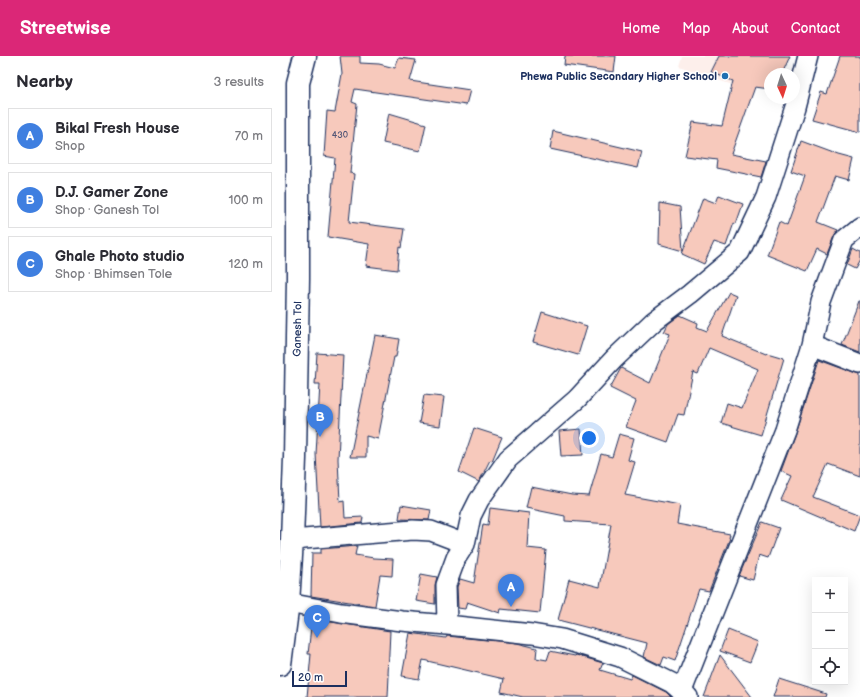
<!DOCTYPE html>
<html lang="en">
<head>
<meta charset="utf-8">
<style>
	body { margin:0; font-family:"Balsamiq Sans",sans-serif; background:#f7f7f7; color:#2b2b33 }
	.controls { position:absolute; right:12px; bottom:12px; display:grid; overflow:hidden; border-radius:0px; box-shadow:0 4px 16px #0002 }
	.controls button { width:36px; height:36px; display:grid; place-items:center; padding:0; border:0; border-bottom:1px solid #e1e1e2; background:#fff; color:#2b2b33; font:20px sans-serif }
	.compass { position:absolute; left:484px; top:12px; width:36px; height:36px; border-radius:50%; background:#fff; box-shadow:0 4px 16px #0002; rotate:176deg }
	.scale { position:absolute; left:12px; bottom:10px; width:55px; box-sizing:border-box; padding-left:4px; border:2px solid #1b2f5e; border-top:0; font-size:11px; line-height:14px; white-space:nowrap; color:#1b2f5e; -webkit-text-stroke:3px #fff; paint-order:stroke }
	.you { position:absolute; left:309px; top:382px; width:14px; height:14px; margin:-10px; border:3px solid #fff; border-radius:50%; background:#1a73e8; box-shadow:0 0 0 6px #1a73e833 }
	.badge { display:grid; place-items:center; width:26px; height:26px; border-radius:50%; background:#db2777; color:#fff; font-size:13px; font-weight:700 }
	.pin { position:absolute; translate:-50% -33px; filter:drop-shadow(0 1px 2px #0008) }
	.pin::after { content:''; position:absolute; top:21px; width:14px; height:12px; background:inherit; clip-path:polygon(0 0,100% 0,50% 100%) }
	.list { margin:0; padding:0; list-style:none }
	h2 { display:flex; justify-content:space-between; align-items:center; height:52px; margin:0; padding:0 16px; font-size:17px }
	h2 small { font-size:13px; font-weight:400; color:#7c7c81 }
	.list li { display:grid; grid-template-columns:26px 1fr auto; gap:12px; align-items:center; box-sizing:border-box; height:56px; margin:0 8px 8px; padding:0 8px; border:1px solid #e1e1e2; border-radius:0px }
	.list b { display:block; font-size:15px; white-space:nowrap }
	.list p { margin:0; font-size:13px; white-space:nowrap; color:#7c7c81 }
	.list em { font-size:13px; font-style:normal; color:#7c7c81 }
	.icon { flex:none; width:22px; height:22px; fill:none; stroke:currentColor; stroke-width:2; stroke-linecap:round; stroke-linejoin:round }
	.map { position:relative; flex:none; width:580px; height:641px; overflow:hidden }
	header { display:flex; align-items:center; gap:24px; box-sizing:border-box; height:56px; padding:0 20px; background:#db2777; color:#fff }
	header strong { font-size:19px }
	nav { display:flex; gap:22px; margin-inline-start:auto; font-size:14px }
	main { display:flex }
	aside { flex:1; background:#fff }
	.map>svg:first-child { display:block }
</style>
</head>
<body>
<header>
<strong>Streetwise</strong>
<nav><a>Home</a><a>Map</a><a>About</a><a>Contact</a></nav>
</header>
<main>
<aside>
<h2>Nearby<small>3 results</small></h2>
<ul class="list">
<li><span class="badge" style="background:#3f7fe0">A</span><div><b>Bikal Fresh House</b><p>Shop</p></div><em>70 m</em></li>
<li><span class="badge" style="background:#3f7fe0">B</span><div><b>D.J. Gamer Zone</b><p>Shop · Ganesh Tol</p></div><em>100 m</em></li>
<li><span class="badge" style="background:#3f7fe0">C</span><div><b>Ghale Photo studio</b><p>Shop · Bhimsen Tole</p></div><em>120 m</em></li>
</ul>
</aside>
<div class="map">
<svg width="580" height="641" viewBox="0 0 580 641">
	<rect width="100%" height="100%" fill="#fff"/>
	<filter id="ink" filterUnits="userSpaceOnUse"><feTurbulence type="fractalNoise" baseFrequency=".025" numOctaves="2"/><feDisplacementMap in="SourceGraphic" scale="8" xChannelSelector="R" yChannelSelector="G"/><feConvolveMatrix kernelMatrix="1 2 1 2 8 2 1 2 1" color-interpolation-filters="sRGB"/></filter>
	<g filter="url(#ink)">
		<path fill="#fdefeb" d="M 402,0 L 470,0 L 458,31 L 399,10 Z"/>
		<path fill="#f7c9bc" stroke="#1b2f5e" d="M 60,0 L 80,0 L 80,7 L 99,8 L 115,12 L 119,2 L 136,4 L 130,25 L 190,34 L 186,49 L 75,33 L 72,46 L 77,48 L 70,117 L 74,118 L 69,166 L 124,173 L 121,192 L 119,191 L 117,214 L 86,210 L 89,188 L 48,181 L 55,102 L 44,100 L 47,55 L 55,56 L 62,18 Z
			M 285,0 L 336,0 L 334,16 L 284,9 Z
			M 439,0 L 510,0 L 502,18 L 490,18 L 490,33 L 475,31 L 451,98 L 486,105 L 481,121 L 436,112 L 437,104 L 405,100 L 413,66 L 442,70 L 453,25 L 431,16 Z
			M 560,0 L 580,0 L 580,76 L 532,63 L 541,36 L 547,38 Z
			M 109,57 L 146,68 L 140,95 L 103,87 Z
			M 273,75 L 362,96 L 358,112 L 270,93 Z
			M 521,85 L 559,99 L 574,103 L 569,124 L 555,120 L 538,166 L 558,174 L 554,180 L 547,198 L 537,193 L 527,215 L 487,199 L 499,166 L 507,170 L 525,120 L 511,115 Z
			M 439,139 L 463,148 L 456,168 L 454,167 L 446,190 L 434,186 L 424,208 L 402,198 L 423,142 L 436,147 Z
			M 380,147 L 400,151 L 403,195 L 379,188 Z
			M 573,193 L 580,197 L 580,204 L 575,213 L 567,209 Z
			M 449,236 L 456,239 L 442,280 L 486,298 L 487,297 L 504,302 L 481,379 L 441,367 L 447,347 L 462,352 L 478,313 L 429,292 L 418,318 L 413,316 L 404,359 L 398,358 L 388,386 L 346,371 L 356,345 L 330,332 L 341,312 L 370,327 L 390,278 L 384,276 L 388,268 L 400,259 L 418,267 L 417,271 L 427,275 Z
			M 579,245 L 580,245 L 580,296 L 562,289 Z
			M 262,256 L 307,270 L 298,299 L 253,286 Z
			M 95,279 L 119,283 L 116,301 L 114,301 L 98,383 L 86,380 L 86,401 L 70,401 Z
			M 37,297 L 63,299 L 58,403 L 60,446 L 64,445 L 65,462 L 83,461 L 82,467 L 40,471 L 36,398 L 40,328 L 35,328 Z
			M 539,304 L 580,319 L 580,420 L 548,408 L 533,441 L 580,459 L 574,475 L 501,444 L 512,420 L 501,415 L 515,377 Z
			M 144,339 L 164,341 L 160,370 L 139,367 Z
			M 194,372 L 222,381 L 212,405 L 210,404 L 199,426 L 179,416 Z
			M 301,373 L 303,399 L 281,400 L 279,375 Z
			M 339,378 L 354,382 L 348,404 L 355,406 L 345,439 L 400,449 L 397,468 L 450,478 L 449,482 L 450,482 L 429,535 L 419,533 L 395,605 L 384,601 L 381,609 L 364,601 L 367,587 L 278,564 L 289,523 L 320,531 L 331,468 L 285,465 L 285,460 L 246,452 L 251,431 L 292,439 L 309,440 L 321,398 L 332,401 Z
			M 121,449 L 151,454 L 149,464 L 119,463 Z
			M 210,452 L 249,457 L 247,492 L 266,494 L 260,557 L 221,553 L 220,557 L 187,546 L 185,553 L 178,552 L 177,531 L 180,523 L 194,527 L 203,468 L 208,469 Z
			M 482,466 L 499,472 L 488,502 L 479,499 L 473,524 L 459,520 Z
			M 77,490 L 75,499 L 94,502 L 113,503 L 112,520 L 100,519 L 95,550 L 31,540 L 32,497 L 41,497 L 41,493 Z
			M 141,518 L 157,521 L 155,529 L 155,548 L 136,545 Z
			M 32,563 L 110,575 L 108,619 L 109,619 L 108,641 L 27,641 L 31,598 L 28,598 Z
			M 448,574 L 478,586 L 470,606 L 440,595 Z
			M 130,577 L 166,582 L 167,580 L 237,587 L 257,592 L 256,602 L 267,604 L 270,595 L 295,600 L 296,599 L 323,607 L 320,614 L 350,623 L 352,619 L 386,636 L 391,641 L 243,641 L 221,636 L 224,623 L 143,604 L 139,623 L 122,620 Z
			M 440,599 L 472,641 L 424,641 Z
			M 499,623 L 546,638 L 545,641 L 493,641 Z"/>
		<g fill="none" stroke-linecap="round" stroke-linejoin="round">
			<g stroke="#1b2f5e" stroke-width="22">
				<path id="street" d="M 580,171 L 564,184 L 541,246 L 532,289 L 580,308
					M 12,484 L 133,474 L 151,475 L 185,488 L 191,460 L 199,444 L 228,403 L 297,343 L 334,303 L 374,265 L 410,238 L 460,196 L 486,141 L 515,51 L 528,0
					M 8,547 L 61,557 L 122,565 L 167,569 L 252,578 L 282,583 L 340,601 L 392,627 L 408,641
					M 167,569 L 166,529 L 176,502 L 185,488
					M 402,635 L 505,374 L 532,289"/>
			</g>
			<g stroke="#1b2f5e" stroke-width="25">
				<path id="secondary" d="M 0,608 L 8,547 L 12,484 L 15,402 L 18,222 L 18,27 L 25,0"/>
			</g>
			<use href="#street" stroke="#fff" stroke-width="19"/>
			<use href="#secondary" stroke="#fff" stroke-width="22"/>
		</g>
	</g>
	<circle fill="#1f6fb2" stroke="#fff" stroke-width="1.5" cx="445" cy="20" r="4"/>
	<g text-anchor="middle" stroke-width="3" stroke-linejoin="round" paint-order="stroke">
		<g font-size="9" fill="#525676">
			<text x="60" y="82">430</text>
		</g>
		<g font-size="11" font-weight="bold" fill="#1b2f5e" stroke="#fff" text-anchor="end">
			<text x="437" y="24">Phewa Public Secondary Higher School</text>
		</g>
		<g font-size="11" fill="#1b2f5e" stroke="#fff">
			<text transform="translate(17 273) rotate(-89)" y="4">Ganesh Tol</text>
		</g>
	</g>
</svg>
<div class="controls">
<button>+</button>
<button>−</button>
<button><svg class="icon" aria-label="locate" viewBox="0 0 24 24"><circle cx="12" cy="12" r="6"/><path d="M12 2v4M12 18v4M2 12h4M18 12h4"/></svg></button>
</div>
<svg class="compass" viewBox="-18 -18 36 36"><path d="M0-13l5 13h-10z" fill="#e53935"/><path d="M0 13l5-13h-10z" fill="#7c7c81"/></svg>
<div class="scale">20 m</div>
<div class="you"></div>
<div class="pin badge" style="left:231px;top:551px;background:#3f7fe0">A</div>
<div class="pin badge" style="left:40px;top:381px;background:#3f7fe0">B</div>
<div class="pin badge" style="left:37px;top:582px;background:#3f7fe0">C</div>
</div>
</main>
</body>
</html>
